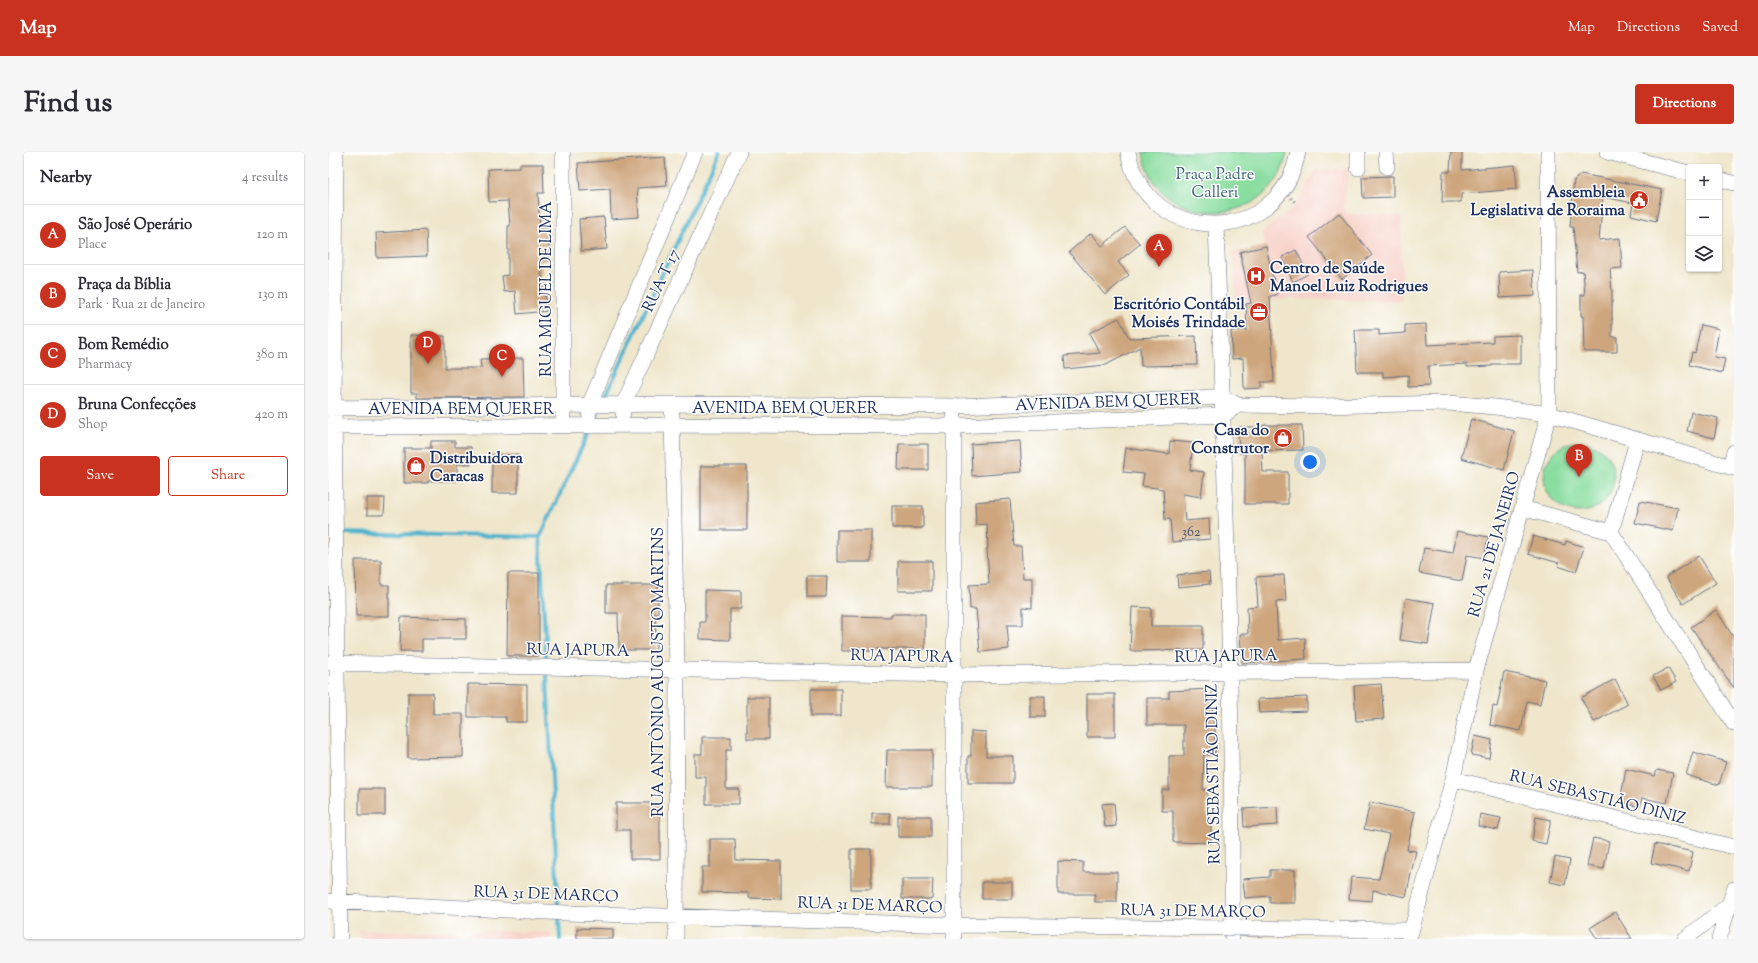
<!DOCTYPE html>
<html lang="en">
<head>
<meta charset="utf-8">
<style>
	body { margin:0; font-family:"Sorts Mill Goudy",serif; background:#f7f7f7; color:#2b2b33 }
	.controls { position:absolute; right:12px; top:12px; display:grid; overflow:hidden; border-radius:4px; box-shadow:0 1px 3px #0004 }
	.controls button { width:36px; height:36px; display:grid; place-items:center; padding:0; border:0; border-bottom:1px solid #e1e1e2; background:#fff; color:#2b2b33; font:20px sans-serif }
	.you { position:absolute; left:982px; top:310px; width:14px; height:14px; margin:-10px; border:3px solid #fff; border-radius:50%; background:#1a73e8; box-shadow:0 0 0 6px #1a73e833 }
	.badge { display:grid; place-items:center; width:26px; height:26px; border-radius:50%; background:#c8321e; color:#fff; font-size:13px; font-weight:700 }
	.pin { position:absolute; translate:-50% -33px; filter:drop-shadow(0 1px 2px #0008) }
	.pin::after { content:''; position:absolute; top:21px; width:14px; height:12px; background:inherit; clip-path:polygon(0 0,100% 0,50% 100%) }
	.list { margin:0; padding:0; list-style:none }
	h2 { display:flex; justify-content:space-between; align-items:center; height:52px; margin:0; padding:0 16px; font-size:17px }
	h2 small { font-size:13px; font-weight:400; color:#7c7c81 }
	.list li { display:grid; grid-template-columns:26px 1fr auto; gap:12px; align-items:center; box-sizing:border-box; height:60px; padding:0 16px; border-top:1px solid #e1e1e2 }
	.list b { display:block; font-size:15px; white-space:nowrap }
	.list p { margin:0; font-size:13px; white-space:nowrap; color:#7c7c81 }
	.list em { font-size:13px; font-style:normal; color:#7c7c81 }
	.actions { display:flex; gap:8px; padding:12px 16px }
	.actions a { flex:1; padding:9px 0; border:1px solid #c8321e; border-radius:4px; text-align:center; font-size:14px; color:#c8321e }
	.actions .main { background:#c8321e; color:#fff }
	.icon { flex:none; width:22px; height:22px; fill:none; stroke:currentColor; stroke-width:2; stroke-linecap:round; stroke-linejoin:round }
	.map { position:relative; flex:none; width:1406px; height:787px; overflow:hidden; border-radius:4px }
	header { display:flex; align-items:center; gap:24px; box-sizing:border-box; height:56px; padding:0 20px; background:#c8321e; color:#fff }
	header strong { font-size:19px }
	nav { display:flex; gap:22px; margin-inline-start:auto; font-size:14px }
	.intro { display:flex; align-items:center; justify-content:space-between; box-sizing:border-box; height:96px; padding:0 24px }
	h1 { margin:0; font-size:28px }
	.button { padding:10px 18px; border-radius:4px; background:#c8321e; color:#fff; font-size:14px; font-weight:700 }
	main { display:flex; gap:24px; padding:0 24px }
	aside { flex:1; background:#fff; border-radius:4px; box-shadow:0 1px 3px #0004 }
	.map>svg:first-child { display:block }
</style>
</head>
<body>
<header>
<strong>Map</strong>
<nav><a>Map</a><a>Directions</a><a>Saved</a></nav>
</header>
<div class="intro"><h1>Find us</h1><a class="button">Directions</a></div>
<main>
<aside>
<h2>Nearby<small>4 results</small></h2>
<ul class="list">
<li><span class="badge">A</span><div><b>São José Operário</b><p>Place</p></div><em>120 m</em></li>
<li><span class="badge">B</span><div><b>Praça da Bíblia</b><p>Park · Rua 21 de Janeiro</p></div><em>130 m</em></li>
<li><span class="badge">C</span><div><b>Bom Remédio</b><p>Pharmacy</p></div><em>380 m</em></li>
<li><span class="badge">D</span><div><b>Bruna Confecções</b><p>Shop</p></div><em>420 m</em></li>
</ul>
<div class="actions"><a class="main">Save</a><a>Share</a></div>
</aside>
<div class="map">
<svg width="1406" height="787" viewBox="0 0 1406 787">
	<rect width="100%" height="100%" fill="#fff"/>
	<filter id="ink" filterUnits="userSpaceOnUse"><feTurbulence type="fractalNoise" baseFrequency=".025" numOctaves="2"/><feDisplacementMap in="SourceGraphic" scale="8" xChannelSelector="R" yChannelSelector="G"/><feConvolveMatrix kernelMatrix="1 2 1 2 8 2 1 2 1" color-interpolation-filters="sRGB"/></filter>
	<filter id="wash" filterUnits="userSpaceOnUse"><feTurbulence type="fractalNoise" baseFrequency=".012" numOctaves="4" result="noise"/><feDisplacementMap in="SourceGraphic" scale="16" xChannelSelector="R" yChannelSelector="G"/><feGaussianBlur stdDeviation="0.9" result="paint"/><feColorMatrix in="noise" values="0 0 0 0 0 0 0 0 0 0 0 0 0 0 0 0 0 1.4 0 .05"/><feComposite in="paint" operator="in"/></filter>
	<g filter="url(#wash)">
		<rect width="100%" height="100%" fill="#efe6cb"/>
		<path fill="#f7d1c8" d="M 1021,16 L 1016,56 L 1018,61 L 1020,62 L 1073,64 L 1074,149 L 959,147 L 908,152 L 905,101 L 938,94 L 933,81 L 965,56 L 972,47 L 988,18 Z
			M 31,778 L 223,780 L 223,787 L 32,787 Z"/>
		<path fill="#89dd9f" stroke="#52867e" d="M 815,0 L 959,0 C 946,80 827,80 815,0 Z
			M1216 325a35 35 0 1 1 70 0a35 35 0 1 1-70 0Z"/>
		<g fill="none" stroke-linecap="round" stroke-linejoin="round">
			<path stroke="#4eb2cd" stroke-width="4" d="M 277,245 L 391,0
				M 267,266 L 269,261
				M 10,381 L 212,385
				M 232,787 L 212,385 L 260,282"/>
		</g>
		<g id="blocks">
			<path fill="#cea67d" d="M 1123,0 L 1134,0 L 1134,18 L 1187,13 L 1189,37 L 1133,42 L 1133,50 L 1114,50 L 1115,20 L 1122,20 Z
				M 337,5 L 339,34 L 309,36 L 311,65 L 283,67 L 282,37 L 252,39 L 250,11 Z
				M 192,12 L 215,12 L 216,41 L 210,41 L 212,75 L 221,75 L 221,108 L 213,108 L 215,144 L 217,143 L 219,159 L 189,162 L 187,139 L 176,140 L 174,124 L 180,123 L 180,74 L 182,74 L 180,49 L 161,50 L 160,17 L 192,16 Z
				M 1253,22 L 1334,38 L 1328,69 L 1303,63 L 1305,51 L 1275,45 L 1271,88 L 1292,86 L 1294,116 L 1282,117 L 1284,140 L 1284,185 L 1289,185 L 1289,200 L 1256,200 L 1255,164 L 1253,164 L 1253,143 L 1257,143 L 1255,119 L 1249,120 L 1245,75 L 1242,75 L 1246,28 Z
				M 1065,24 L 1065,45 L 1035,46 L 1034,25 Z
				M 1011,61 L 1044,103 L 1014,127 L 981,85 Z
				M 276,65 L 279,97 L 253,99 L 251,67 Z
				M 797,75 L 812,92 L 790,110 L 801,123 L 777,143 L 741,100 L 763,81 L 774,94 Z
				M 98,78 L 99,104 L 49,106 L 48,81 Z
				M 938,94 L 949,143 L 942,144 L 946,230 L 933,230 L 933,236 L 916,237 L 915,206 L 904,207 L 903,179 L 919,178 L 918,152 L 923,151 L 912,100 Z
				M 968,98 L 980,122 L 965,130 L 954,105 Z
				M 1205,118 L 1207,144 L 1172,146 L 1171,120 Z
				M 791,166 L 801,186 L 868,184 L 869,213 L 813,214 L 812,195 L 778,213 L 737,217 L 736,204 L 772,201 L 761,181 Z
				M 1098,172 L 1099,193 L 1165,190 L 1165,184 L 1193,183 L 1193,212 L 1164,212 L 1164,214 L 1139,215 L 1139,212 L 1100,214 L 1101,234 L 1080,235 L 1080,223 L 1055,225 L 1055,220 L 1029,220 L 1027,178 L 1051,178 L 1051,183 L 1077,181 L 1077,173 Z
				M 1373,173 L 1391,177 L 1386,205 L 1397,207 L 1394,221 L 1361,213 L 1364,200 L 1367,201 Z
				M 83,183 L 117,184 L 117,216 L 153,216 L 152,207 L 195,206 L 196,245 L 89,246 L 89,241 L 83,241 Z
				M 1363,260 L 1390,266 L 1386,286 L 1359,279 Z
				M 1143,267 L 1186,279 L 1176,318 L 1133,306 Z
				M 935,273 L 974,273 L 975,298 L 934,299 L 935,320 L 960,320 L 960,352 L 917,352 L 917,301 L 911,301 L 910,275 L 935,275 Z
				M 103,289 L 127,289 L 127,295 L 143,295 L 143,312 L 129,312 L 129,329 L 100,329 L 100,331 L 76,331 L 76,296 L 103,296 Z
				M 692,289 L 694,320 L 644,324 L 643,292 Z
				M 842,289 L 865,291 L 862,318 L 876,320 L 873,345 L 855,342 L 857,369 L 881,367 L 882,387 L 844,390 L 842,367 L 837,368 L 835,337 L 814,334 L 816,322 L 795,320 L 798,296 L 841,302 Z
				M 571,292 L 600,292 L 600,318 L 570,318 Z
				M 164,303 L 190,303 L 190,341 L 164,341 Z
				M 373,314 L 419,314 L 419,378 L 373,378 Z
				M 39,346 L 57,346 L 56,363 L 39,363 Z
				M 682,347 L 686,394 L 693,394 L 695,426 L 704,426 L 704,456 L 695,455 L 695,473 L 679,473 L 681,497 L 652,500 L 648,457 L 642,457 L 641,433 L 661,432 L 659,396 L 660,396 L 659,372 L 648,373 L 647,350 Z
				M 1312,349 L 1350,356 L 1345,379 L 1307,371 Z
				M 564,354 L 595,354 L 595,376 L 564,376 Z
				M 509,378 L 543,378 L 543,410 L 509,410 Z
				M 1129,379 L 1160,385 L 1156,406 L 1139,403 L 1134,429 L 1091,421 L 1096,396 L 1125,401 Z
				M 1205,384 L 1237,393 L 1238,389 L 1256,395 L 1248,420 L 1230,414 L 1231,411 L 1200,402 Z
				M 1371,404 L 1388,431 L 1355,452 L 1338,425 Z
				M 27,408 L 53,408 L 53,433 L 61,433 L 61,464 L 28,464 Z
				M 570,409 L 604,409 L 604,439 L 570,439 Z
				M 881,420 L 882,432 L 850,435 L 849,423 Z
				M 180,421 L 211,421 L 211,504 L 179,504 Z
				M 956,423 L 958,449 L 948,450 L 950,488 L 977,486 L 978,507 L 914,511 L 912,482 L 920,482 L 919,455 L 930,454 L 928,425 Z
				M 479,424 L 499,424 L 498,445 L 479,445 Z
				M 278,433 L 330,433 L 330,461 L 327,461 L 328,498 L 291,498 L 290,461 L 278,461 Z
				M 377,438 L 413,439 L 413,457 L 402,457 L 402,488 L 372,487 L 372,470 L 377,470 Z
				M 1078,446 L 1107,451 L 1100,492 L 1072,488 Z
				M 804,455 L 823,456 L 823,474 L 875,474 L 875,498 L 802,499 Z
				M 1388,458 L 1406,486 L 1406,536 L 1363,475 Z
				M 563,462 L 597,462 L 597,497 L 543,497 L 543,499 L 514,499 L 514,464 L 563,465 Z
				M 73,465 L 138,467 L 138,487 L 94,487 L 94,499 L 72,499 Z
				M 1340,516 L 1348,530 L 1333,538 L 1325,524 Z
				M 1176,520 L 1217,528 L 1212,552 L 1199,549 L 1193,579 L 1162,573 L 1165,554 L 1169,555 Z
				M 1287,527 L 1300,552 L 1266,570 L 1253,546 Z
				M 140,532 L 199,533 L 199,570 L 178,570 L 178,565 L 140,565 Z
				M 1053,532 L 1056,567 L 1028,569 L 1026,534 Z
				M 483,537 L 513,537 L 513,564 L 483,564 Z
				M 884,537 L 885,575 L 887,575 L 887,603 L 876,603 L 875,638 L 879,638 L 879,663 L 883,663 L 883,691 L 845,690 L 845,659 L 834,659 L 834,638 L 841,638 L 841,604 L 856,604 L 856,573 L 819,573 L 819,546 L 841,546 L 841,539 Z
				M 80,541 L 105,541 L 105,562 L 135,562 L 135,605 L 80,606 Z
				M 759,542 L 787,542 L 787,585 L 759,585 Z
				M 702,544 L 717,544 L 717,565 L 702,565 Z
				M 419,545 L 441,545 L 441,587 L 419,587 Z
				M 979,545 L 979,559 L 931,561 L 930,547 Z
				M 643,579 L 658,580 L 658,604 L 685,604 L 685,631 L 640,631 L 640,604 L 643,604 Z
				M 1147,584 L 1164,588 L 1161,606 L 1143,603 Z
				M 374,585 L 403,585 L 403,598 L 398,598 L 398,637 L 411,637 L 411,652 L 378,652 L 378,625 L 367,625 L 367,602 L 374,602 Z
				M 559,598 L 604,598 L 604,635 L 558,635 Z
				M 1365,600 L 1398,610 L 1391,633 L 1358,623 Z
				M 1298,617 L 1327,624 L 1329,618 L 1345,621 L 1339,651 L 1314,646 L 1312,655 L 1292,650 Z
				M 31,637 L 57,637 L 57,663 L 31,663 Z
				M 1042,650 L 1087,660 L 1079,698 L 1088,699 L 1078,745 L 1045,738 L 1044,749 L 1021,747 L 1023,725 L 1051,727 L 1054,714 L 1061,682 L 1036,677 Z
				M 288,651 L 332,651 L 332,707 L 302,707 L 302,678 L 288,678 Z
				M 786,651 L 788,674 L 777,675 L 774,652 Z
				M 949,655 L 950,673 L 916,675 L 915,657 Z
				M 544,661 L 562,661 L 562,672 L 544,672 Z
				M 1152,662 L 1173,666 L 1170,678 L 1150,674 Z
				M 570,664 L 603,664 L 603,685 L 570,685 Z
				M 1208,665 L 1223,668 L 1218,692 L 1204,689 Z
				M 1265,686 L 1281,689 L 1276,717 L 1259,714 Z
				M 382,687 L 407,687 L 408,708 L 453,709 L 453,747 L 421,746 L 421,741 L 374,740 L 374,715 L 382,715 Z
				M 1327,692 L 1365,700 L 1361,719 L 1323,711 Z
				M 523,697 L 543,697 L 543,737 L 523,737 Z
				M 1227,705 L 1242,708 L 1237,733 L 1222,730 Z
				M 730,709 L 755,710 L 755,720 L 789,720 L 789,750 L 767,750 L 767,742 L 730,742 Z
				M 942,718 L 967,718 L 967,751 L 942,751 L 942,744 L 917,746 L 915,727 L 942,725 Z
				M 574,727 L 605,727 L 604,747 L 574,747 Z
				M 654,730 L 684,730 L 684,747 L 654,747 Z
				M 1287,760 L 1304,787 L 1269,787 L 1262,776 Z
				M 249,776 L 285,777 L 285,787 L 249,787 Z"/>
		</g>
	</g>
	<g filter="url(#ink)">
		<use href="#blocks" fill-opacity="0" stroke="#656f84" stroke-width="1"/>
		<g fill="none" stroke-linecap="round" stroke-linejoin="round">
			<g stroke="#656f84" stroke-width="16">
				<path id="minor" d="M 8,0 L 6,256 L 12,787
					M 235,0 L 235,263
					M 800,0 C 818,96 953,96 970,0
					M 1030,0 L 1030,16
					M 1058,0 L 1059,15
					M 1279,0 L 1361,21
					M 1391,28 L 1406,31
					M 888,73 C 897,311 905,549 904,787
					M 0,256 L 344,252 L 626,254 L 894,245 L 910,253 L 992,254 L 1121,251 L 1167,255 L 1221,262 L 1406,316
					M 295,261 L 295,253 L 411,0
					M 261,262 L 261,254 L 367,0
					M 344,263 L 349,516 L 348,787
					M 0,275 L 344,273 L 626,274 L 896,263 L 910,253
					M 1402,315 L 1406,300
					M 1194,356 L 1283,380 L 1309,289
					M 1283,380 L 1406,572
					M 0,511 L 626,523 L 1148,518
					M 1125,627 L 1406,695
					M 0,749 L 238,761 L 626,773 L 1083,778
					M 626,787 L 626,265
					M 1081,787 L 1125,627 L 1148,518 L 1221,262 L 1220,0
					M 1357,787 L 1402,752
					M 1391,787 L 1406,737"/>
			</g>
			<path stroke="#656f84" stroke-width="2.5" stroke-dasharray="1 3" stroke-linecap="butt" d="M 963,46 L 968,51"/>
			<use href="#minor" stroke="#fff" stroke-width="15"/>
		</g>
	</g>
	<defs>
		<g id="civic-disc" transform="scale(1)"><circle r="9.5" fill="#c8321e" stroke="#fff"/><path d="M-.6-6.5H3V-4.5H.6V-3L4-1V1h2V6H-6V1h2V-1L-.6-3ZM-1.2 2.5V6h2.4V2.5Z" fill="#fff"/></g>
		<g id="hospital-disc" transform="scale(1)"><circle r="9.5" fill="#c8321e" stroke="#fff"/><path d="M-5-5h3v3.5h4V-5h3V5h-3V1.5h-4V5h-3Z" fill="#fff"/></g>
		<g id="office-disc" transform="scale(1)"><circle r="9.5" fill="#c8321e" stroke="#fff"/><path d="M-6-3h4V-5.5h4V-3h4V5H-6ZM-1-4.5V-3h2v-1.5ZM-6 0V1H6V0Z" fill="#fff"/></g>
		<g id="shop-disc" transform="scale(1)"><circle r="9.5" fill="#c8321e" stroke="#fff"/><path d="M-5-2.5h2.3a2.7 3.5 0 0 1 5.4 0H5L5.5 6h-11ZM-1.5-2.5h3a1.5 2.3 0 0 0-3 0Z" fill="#fff"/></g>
	</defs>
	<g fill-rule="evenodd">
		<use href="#civic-disc" x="1311" y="48"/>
		<use href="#hospital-disc" x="928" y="124"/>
		<use href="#office-disc" x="931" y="160"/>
		<use href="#shop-disc" x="955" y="286"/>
		<use href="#shop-disc" x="88" y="314"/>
	</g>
	<g text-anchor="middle" stroke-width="3" stroke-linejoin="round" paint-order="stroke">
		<g font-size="14" fill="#484d66">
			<text x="863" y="384">362</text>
		</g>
		<g font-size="16" fill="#3c6372" stroke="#fff">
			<text x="887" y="27">Praça Padre<tspan x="887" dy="18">Calleri</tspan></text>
		</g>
		<g font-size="16" font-weight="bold" fill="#1b2f5e" stroke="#fff" text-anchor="end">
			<text x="1297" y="45">Assembleia<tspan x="1297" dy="18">Legislativa de Roraima</tspan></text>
			<text x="942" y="121" text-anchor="start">Centro de Saúde<tspan x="942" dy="18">Manoel Luiz Rodrigues</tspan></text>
			<text x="917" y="157">Escritório Contábil<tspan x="917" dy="18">Moisés Trindade</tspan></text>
			<text x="941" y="283">Casa do<tspan x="941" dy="18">Construtor</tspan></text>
			<text x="102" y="311" text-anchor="start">Distribuidora<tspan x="102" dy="18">Caracas</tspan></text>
		</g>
		<g font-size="16" fill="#1b2f5e" stroke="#fff">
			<text transform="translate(332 128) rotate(-65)" y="6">RUA T 17</text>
			<text transform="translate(217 137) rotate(-90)" y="6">RUA MIGUEL DE LIMA</text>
			<text transform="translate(780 249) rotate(-2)" y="6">AVENIDA BEM QUERER</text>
			<text x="457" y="261">AVENIDA BEM QUERER</text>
			<text x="133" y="262">AVENIDA BEM QUERER</text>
			<text transform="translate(1165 392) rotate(-74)" y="6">RUA 21 DE JANEIRO</text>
			<text transform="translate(250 497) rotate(1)" y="6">RUA JAPURA</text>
			<text transform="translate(574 503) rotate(1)" y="6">RUA JAPURA</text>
			<text transform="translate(898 503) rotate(-1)" y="6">RUA JAPURA</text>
			<text transform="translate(329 520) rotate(-90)" y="6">RUA ANTÔNIO AUGUSTO MARTINS</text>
			<text transform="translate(884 622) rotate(-91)" y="6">RUA SEBASTIÃO DINIZ</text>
			<text transform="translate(1270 644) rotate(14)" y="6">RUA SEBASTIÃO DINIZ</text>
			<text transform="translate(218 741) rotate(2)" y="6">RUA 31 DE MARÇO</text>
			<text transform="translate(542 752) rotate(2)" y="6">RUA 31 DE MARÇO</text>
			<text transform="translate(865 758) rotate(1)" y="6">RUA 31 DE MARÇO</text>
		</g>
	</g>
</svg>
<div class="controls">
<button>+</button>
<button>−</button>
<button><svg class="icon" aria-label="layers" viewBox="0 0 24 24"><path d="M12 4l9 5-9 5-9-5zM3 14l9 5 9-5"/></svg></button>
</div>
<div class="you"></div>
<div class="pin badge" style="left:831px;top:115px">A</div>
<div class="pin badge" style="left:1251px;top:325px">B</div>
<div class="pin badge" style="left:174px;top:225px">C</div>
<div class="pin badge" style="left:100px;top:212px">D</div>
</div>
</main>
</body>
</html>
